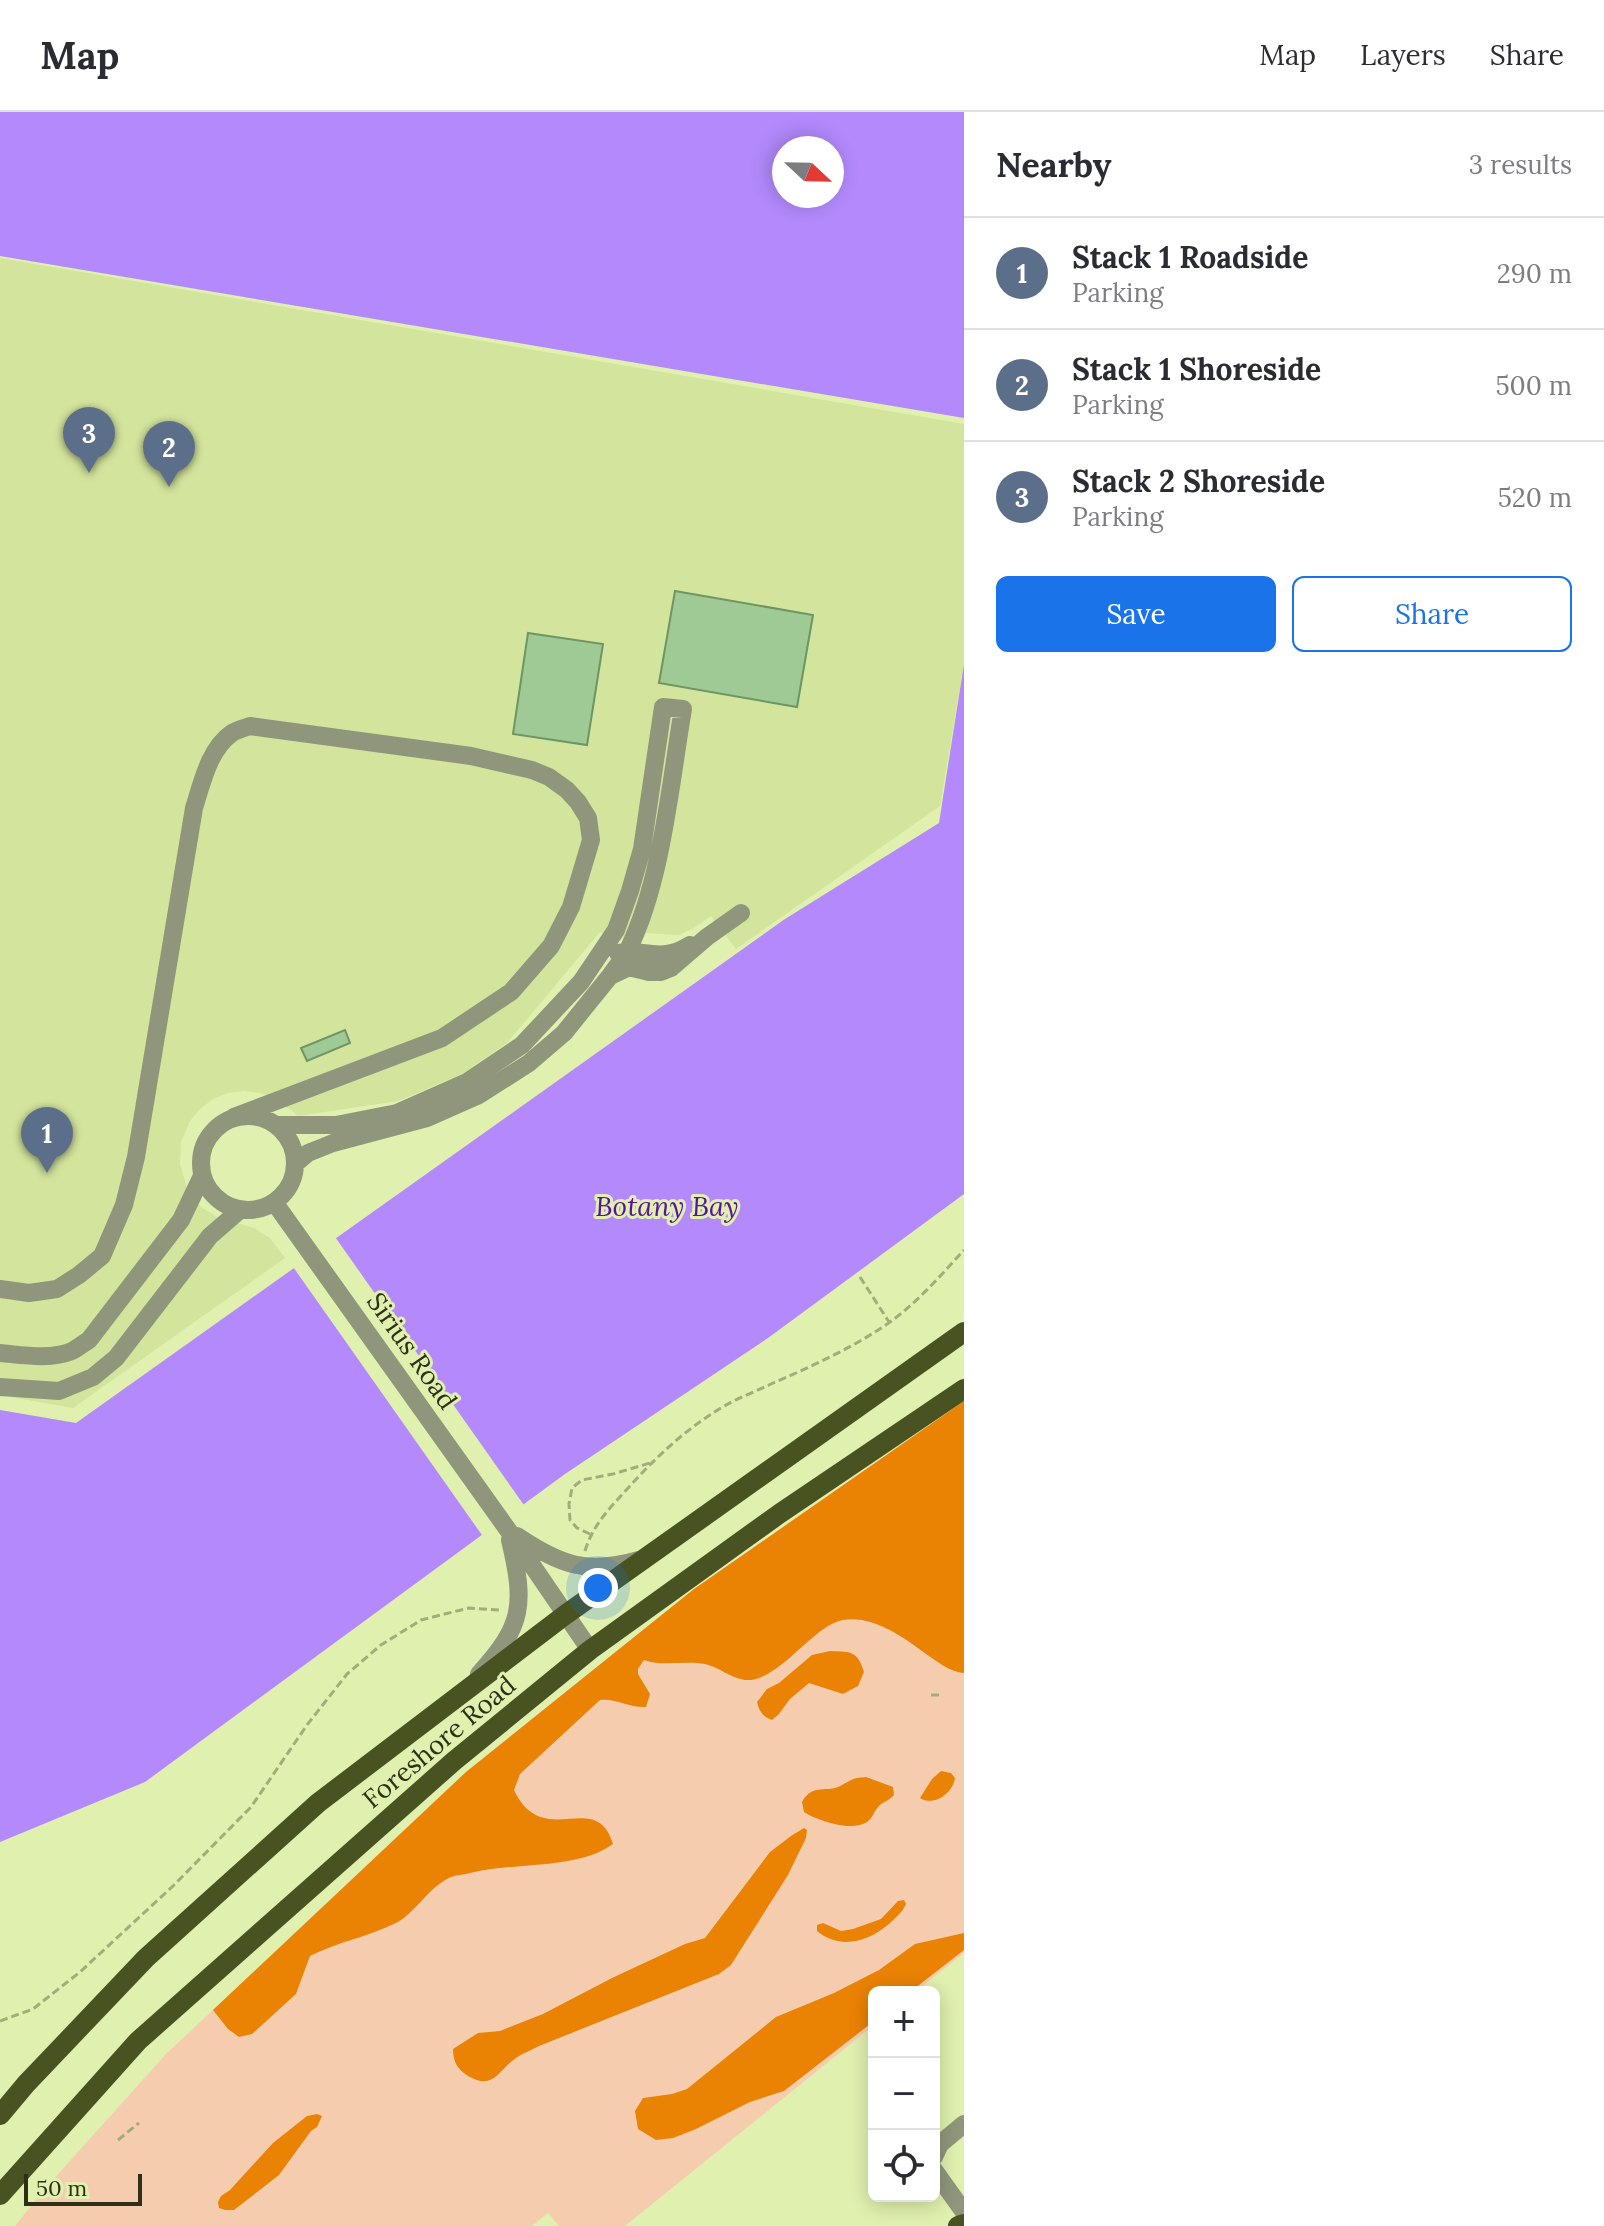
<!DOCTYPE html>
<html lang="en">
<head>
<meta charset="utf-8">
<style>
	body { margin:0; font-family:Lora,serif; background:#f2f2f3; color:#2b2b33 }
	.controls { position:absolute; right:24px; bottom:24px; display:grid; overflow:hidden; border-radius:12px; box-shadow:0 4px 20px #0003 }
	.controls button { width:72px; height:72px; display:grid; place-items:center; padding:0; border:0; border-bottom:2px solid #e1e1e2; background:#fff; color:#2b2b33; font:40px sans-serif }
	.compass { position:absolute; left:772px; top:24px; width:72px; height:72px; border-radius:50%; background:#fff; box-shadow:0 4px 20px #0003; rotate:112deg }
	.scale { position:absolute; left:24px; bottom:20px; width:118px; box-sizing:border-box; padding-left:8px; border:4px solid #2b3017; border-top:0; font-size:22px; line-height:28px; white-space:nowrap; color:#2b3017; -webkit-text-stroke:6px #e0f0af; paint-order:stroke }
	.you { position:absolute; left:598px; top:1476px; width:28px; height:28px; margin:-20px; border:6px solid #fff; border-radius:50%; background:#1a73e8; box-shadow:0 0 0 12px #1a73e833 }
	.badge { display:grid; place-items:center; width:52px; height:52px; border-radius:50%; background:#1a73e8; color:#fff; font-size:26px; font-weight:700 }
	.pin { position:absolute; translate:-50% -66px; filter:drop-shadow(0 2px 4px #0008) }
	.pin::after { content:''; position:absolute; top:42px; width:28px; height:24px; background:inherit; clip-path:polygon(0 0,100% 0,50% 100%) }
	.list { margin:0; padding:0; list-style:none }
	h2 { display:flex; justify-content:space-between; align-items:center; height:104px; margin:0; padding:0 32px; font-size:34px }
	h2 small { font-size:26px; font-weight:400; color:#7c7c81 }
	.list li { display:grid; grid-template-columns:52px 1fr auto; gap:24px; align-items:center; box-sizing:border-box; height:112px; padding:0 32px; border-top:2px solid #e1e1e2 }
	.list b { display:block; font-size:30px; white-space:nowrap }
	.list p { margin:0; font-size:26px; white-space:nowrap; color:#7c7c81 }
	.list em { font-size:26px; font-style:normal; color:#7c7c81 }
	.actions { display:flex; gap:16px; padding:24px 32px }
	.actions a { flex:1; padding:18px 0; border:2px solid #1a73e8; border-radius:12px; text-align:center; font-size:28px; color:#1a73e8 }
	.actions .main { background:#1a73e8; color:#fff }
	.icon { flex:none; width:44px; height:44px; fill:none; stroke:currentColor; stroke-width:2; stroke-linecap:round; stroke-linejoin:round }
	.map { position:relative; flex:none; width:964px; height:2114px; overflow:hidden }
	header { display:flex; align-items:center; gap:48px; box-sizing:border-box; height:112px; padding:0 40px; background:#fff; border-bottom:2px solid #e1e1e2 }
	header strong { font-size:38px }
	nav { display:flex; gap:44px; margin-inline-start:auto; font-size:28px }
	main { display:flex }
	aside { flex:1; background:#fff }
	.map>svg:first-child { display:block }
</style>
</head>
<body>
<header>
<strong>Map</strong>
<nav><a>Map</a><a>Layers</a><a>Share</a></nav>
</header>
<main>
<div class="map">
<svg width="964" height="2114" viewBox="0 0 964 2114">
	<rect width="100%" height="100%" fill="#e0f0af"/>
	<path fill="#d3e49c" d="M 0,146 L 964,312 L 964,551 L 940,694 L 736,837 L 711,804 L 694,816 L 679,823 L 647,821 L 617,828 L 600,820 L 507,931 L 462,962 L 398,989 L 298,1004 L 275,986 L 260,981 L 244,979 L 228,981 L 213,987 L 200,997 L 190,1009 L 181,1030 L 180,1052 L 187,1076 L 201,1095 L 217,1105 L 254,1116 L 270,1126 L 285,1146 L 73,1296 L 0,1283 Z"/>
	<path fill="#f5cdae" d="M 964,1289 L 964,1841 L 915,1880 L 874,1880 L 874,1913 L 625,2114 L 559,2114 L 548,2101 L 532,2114 L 15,2114 L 42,2080 L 166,1942 L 466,1660 L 694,1477 Z"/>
	<path fill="#ea8204" d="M 964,1289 L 964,1561 C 950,1560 938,1550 926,1542 C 903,1525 873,1503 843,1508 C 813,1513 778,1571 745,1568 C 730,1566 719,1555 705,1552 C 685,1548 664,1555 644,1548 L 638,1557 L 638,1562 L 650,1582 L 646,1595 C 629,1596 616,1586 600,1588 L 520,1662 L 514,1678 C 543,1740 596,1675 613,1732 C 578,1758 513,1750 470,1761 C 463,1763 453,1763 447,1767 C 427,1778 415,1801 396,1811 C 368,1825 337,1830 310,1844 L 296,1882 L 252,1922 L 239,1925 L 228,1917 L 213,1898 L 466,1660 L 694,1477 Z
		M 830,1539 C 851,1540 857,1538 864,1560 L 858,1574 L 843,1582 L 809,1571 L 790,1587 L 779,1602 L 772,1608 C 763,1605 759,1599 757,1590 L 767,1577 L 779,1571 L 812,1543 Z
		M 941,1659 L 951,1661 L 955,1666 C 953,1681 934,1695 920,1686 L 932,1667 Z
		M 866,1665 L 893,1675 L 894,1683 C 889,1689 884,1689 879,1694 C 874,1699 873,1706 867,1710 C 852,1720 818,1709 804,1700 L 802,1690 C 813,1670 827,1682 842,1673 C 853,1667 853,1666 866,1665 Z
		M 804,1716 L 807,1718 L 806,1726 L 788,1763 L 731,1853 L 719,1862 L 539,1934 C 532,1938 523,1941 516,1946 C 498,1958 494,1979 468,1964 C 457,1957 453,1949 453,1937 L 478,1921 L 500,1919 L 543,1902 L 612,1866 L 685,1832 L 705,1826 L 770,1740 L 791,1724 Z
		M 904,1788 L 906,1792 C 902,1801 896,1805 889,1812 C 868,1830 840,1838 817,1819 L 817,1813 L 823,1811 L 841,1819 L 853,1817 L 881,1807 L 898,1789 Z
		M 964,1821 L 964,1838 L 910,1880 L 874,1880 L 874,1909 L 784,1979 L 750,1990 L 696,2017 L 673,2026 L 656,2028 L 638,2017 L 635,1999 L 643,1986 L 672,1982 L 687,1977 L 776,1905 L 834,1881 L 879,1858 L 915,1832 Z
		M 317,2002 L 322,2004 L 317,2015 L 311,2019 L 279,2063 L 234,2098 L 225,2098 L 219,2096 L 218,2090 L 221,2084 L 230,2078 L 273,2031 L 307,2004 Z"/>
	<path fill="#b389fc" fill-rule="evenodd" d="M 0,0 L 964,0 L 964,306 L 0,144 ZM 832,36 L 832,84 L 784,84 L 784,36 Z
		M 964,552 L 964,1082 L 768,1226 L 565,1362 L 145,1670 L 0,1730 L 0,1298 L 76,1311 L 785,807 L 939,711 Z"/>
	<path fill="#e0f0af" d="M 333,1122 L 526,1396 L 484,1426 L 291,1152 Z"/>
	<path fill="#a0ca95" stroke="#6e9563" stroke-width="2" d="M 675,479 L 813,503 L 797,595 L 659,571 Z
		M 528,521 L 603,532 L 587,633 L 513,622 Z
		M 345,918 L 350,931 L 307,949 L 301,936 Z"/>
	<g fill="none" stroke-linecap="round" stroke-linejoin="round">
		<path stroke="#a1ad7a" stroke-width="3" stroke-dasharray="8 4" stroke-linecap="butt" d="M 860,1165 L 889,1210
			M 590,1422 L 577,1416 L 570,1408 L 569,1392 L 572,1376 L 582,1368 L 613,1362 L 650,1351
			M 585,1439 C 593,1412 611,1395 629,1375 C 657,1344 686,1317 721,1296 C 737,1286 755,1280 771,1272 C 812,1254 853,1236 890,1210 C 918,1190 941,1163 964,1138
			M 931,1583 L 943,1583
			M 0,1909 L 33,1897 L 80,1860 L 173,1774 L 251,1695 L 307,1613 L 347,1562 L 381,1533 L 421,1508 L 469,1496 L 499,1498
			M 118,2028 L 139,2011"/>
		<path stroke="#8f967c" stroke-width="18" d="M 618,841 C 636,837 655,846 672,841 C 678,840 685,836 690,833
			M201 1051a47 47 0 1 1 94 0a47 47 0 1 1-94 0Z
			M 277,1013 L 336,1013 L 397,1001 L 467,970 L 522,933 L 581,870 L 616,818 L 630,779 L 642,737 L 663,595 L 683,597 C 670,673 662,769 628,838 C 623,847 616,855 610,864
			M 295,1052 L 308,1041 L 333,1031 L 427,1006 L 479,983 L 529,951 L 564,921 L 610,864 L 629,855 L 649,860 L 661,860 L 671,856 L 707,825 L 741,801
			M 274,1090 L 508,1418 L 590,1538
			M 0,1177 L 29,1181 L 57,1177 L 79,1163 L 102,1144 L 124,1093 L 136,1045 L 194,696 C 202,671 209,637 232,621 C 237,618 244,616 250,614 L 471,644 L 532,658 L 549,665 L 567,678 L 578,690 L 588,706 L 591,728 L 571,795 L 551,834 L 511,880 L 442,926 L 234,1005
			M 0,1241 C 23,1243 50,1248 72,1239 C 78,1236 84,1231 89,1228 L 181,1108 L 202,1064
			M 0,1275 L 59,1279 L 93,1265 L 116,1246 L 210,1124 L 240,1098
			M 517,1424 C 560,1453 587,1463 639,1448
			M 479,1562 C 524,1513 525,1492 510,1428
			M 934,2045 L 940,2032 L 964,2012
			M 934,2058 L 964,2100"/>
		<path stroke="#495322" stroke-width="20" d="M 0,2003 L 26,1972 L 146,1846 L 318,1691 L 565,1503 L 964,1220
			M 0,2083 L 138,1929 L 454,1649 L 590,1538 L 779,1402 L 964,1277
			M 958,2114 L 964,2112"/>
	</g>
	<g text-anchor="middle" stroke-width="6" stroke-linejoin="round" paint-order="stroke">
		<g font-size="26" fill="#2b3017" stroke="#e0f0af">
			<text transform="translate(412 1239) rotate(55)" y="9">Sirius Road</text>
			<text transform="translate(439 1630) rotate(-40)" y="9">Foreshore Road</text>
		</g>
		<g font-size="28" font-style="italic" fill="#58129d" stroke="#e0f0af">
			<text x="667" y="1104">Botany Bay</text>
		</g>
	</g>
</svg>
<div class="controls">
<button>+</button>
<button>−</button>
<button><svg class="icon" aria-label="locate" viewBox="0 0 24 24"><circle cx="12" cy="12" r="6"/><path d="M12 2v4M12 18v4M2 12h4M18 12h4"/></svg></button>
</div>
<svg class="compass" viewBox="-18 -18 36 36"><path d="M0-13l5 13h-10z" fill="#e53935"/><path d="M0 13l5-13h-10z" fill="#7c7c81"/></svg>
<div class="scale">50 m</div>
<div class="you"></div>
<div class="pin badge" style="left:47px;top:1061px;background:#5c6f8a">1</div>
<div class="pin badge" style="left:169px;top:375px;background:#5c6f8a">2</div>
<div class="pin badge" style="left:89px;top:361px;background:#5c6f8a">3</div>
</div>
<aside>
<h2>Nearby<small>3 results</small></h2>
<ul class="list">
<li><span class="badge" style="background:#5c6f8a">1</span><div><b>Stack 1 Roadside</b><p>Parking</p></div><em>290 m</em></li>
<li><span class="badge" style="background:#5c6f8a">2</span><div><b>Stack 1 Shoreside</b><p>Parking</p></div><em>500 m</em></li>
<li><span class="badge" style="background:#5c6f8a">3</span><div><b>Stack 2 Shoreside</b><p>Parking</p></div><em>520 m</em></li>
</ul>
<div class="actions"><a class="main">Save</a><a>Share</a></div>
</aside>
</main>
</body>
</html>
